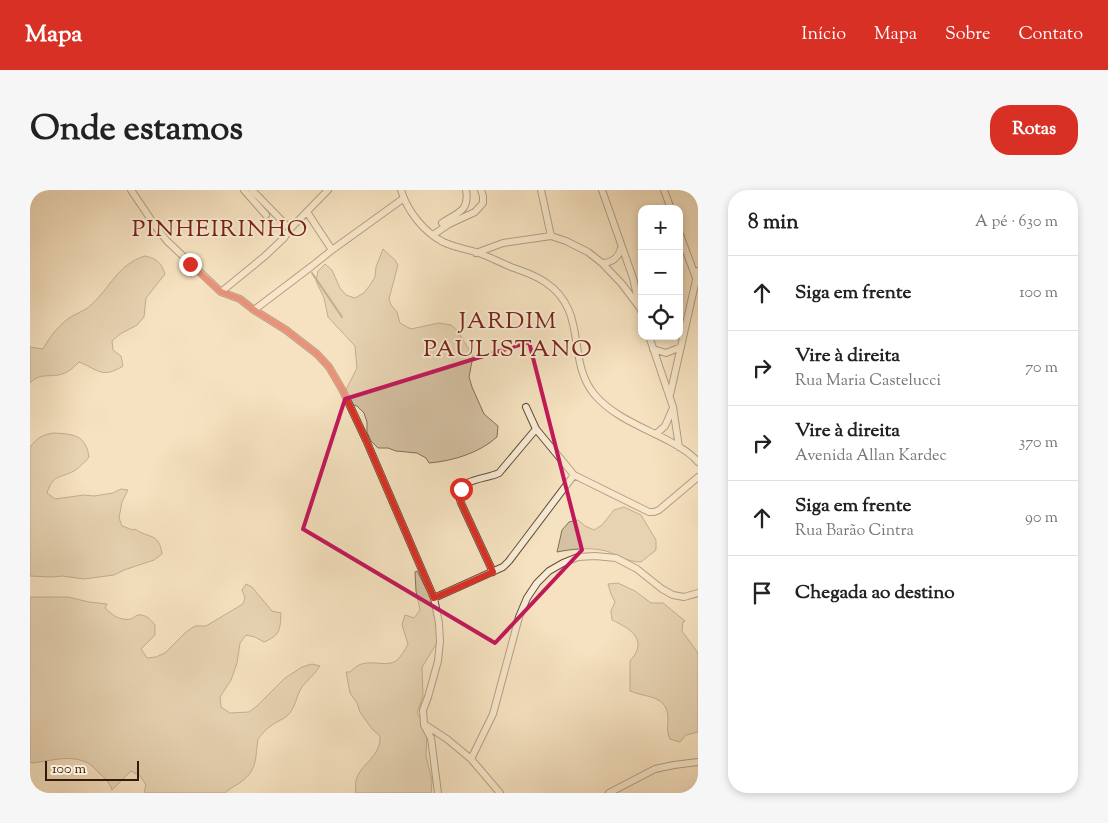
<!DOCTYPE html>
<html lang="pt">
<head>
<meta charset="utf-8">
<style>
	body { margin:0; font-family:"Sorts Mill Goudy",serif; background:#f6f6f6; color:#222 }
	.controls { position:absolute; right:15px; top:15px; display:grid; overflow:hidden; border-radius:10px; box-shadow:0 2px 8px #0003 }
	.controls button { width:45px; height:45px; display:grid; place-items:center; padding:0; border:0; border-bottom:1px solid #e0e0e0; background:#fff; color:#222; font:25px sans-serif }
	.scale { position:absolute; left:15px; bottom:12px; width:94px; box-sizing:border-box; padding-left:5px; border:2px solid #321b0d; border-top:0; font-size:14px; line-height:18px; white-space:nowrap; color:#321b0d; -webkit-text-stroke:4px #f8ecd6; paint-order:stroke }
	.stop { position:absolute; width:15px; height:15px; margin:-11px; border:4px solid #d93025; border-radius:50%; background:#fff }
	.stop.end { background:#d93025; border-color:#fff; box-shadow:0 1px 5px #0008 }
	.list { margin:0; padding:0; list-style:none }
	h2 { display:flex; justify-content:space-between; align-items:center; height:65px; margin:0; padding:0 20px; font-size:21px }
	h2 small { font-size:16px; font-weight:400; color:#767676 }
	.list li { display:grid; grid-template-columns:32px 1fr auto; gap:15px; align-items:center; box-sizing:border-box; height:75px; padding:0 20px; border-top:1px solid #e0e0e0 }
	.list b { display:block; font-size:19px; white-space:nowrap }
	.list p { margin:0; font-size:16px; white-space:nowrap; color:#767676 }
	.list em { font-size:16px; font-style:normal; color:#767676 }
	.icon { flex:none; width:28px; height:28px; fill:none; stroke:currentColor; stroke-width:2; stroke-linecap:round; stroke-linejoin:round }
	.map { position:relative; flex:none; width:668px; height:603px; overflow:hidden; border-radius:20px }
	header { display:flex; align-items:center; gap:30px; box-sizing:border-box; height:70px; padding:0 25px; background:#d93025; color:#fff }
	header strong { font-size:24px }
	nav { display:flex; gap:28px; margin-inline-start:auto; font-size:18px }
	.intro { display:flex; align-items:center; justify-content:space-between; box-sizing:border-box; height:120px; padding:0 30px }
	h1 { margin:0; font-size:35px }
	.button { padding:12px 22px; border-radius:20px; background:#d93025; color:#fff; font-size:18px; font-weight:700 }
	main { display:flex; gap:30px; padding:0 30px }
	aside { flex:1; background:#fff; border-radius:20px; box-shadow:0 2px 8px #0003 }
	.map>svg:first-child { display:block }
</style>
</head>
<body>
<header>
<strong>Mapa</strong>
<nav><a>Início</a><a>Mapa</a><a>Sobre</a><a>Contato</a></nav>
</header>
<div class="intro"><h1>Onde estamos</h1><a class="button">Rotas</a></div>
<main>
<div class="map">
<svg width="668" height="603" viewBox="0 0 668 603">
	<rect width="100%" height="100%" fill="#f5e2c0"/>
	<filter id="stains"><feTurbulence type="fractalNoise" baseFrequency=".004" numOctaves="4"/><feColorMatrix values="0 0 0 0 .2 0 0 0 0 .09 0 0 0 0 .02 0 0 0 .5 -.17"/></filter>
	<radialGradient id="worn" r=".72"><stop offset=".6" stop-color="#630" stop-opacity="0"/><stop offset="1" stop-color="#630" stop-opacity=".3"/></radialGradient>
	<path fill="#d4c0a2" stroke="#836e58" d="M 353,59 L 365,70 L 368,75 L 359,109 L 361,115 L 367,122 L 370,133 L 381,139 L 409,133 L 421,135 L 427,140 L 443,166 L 439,187 L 442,197 L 454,224 L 468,236 L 467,247 C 449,263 423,271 399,273 L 396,268 L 387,263 L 366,261 L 358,258 L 348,258 L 341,251 L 337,242 L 337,232 L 334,223 L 327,216 L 317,213 L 314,204 L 327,178 L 325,156 L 298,127 L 294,108 L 286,91 L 288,81 L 295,74 L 302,80 L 310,98 L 316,105 L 325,108 L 334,103 L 340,95 L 345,87 L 346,77 Z
		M 115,66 C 127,69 131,72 135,84 L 116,108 L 114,127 L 107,135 L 90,144 L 82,151 L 83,160 L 91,166 L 93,176 C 72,189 69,180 49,172 C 44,177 39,182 32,184 C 20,188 10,182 0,193 L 0,157 L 13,159 C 21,145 30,133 44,125 C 50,122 56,120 61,115 C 80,98 88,74 115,66 Z
		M 23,243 C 42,244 56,244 59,267 C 55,272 50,277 44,281 C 29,289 23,284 17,303 L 25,309 L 54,305 L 64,306 L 83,303 L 91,299 L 98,300 L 92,312 L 89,328 L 92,336 L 103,340 L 105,339 C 119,349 129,342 132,364 L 124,370 L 94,380 L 84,385 L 54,389 L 32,386 L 22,387 L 0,386 L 0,257 C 7,248 12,245 23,243 Z
		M 594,317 L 611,325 L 626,350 L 626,360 L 611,372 C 598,372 588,365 576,361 C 561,357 542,359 527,362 L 532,340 L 539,332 L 548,330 L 555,336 L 564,340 L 572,335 L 584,320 Z
		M 387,381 L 406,418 L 407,453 L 392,477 L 393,506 L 387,523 L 397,539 L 396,566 L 402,591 L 401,603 L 326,603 C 322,579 340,576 348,558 C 350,554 350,550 350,546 L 342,539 L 330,522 L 327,513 L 320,503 L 316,482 L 320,482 C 325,477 330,473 338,473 C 347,472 357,476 366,471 C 371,467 375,460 378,454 L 372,435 L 375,425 L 384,428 L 390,420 L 386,401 L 385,382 Z
		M 588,393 L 605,401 L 621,413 L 633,413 L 655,431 L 653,432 L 652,441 L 668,463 L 668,542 L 656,545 L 650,552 L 640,549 C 636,540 638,539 638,529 C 638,505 617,508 600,501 L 600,471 C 619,450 601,439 582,430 L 581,421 L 585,412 L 581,404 L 578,394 Z
		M 216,394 L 222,397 L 242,421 L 251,423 C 250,439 251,445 234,452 L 225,447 L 216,445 L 210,453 L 207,473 L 201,490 L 190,507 L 191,517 L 200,523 L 219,522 L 227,516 L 255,488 L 272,477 L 282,474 L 290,476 C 285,484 278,489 272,497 C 266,506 266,517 258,525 C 253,530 247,531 242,535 C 236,539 232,544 228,549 C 225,569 228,581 208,594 C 203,597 199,599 195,603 L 114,603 L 116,595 L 110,586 L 101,581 L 82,600 C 80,593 75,588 70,584 C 66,580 62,575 58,573 C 40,564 21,571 2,573 L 0,572 L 0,407 L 38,407 L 59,412 L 77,414 L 75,418 C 82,425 90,431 101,429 C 103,428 105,426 108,425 C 116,424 121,430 125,435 L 125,445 L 111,459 L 117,468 L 126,467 L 135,463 L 156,442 L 165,436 L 176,436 L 213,414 L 215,408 L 212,400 Z"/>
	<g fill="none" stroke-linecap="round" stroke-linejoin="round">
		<path stroke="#7f6a54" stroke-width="2" d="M 282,83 L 312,127"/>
		<g stroke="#634d3a" stroke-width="8">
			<path id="minor" d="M 101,0 L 126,37 L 137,51 L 191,102 L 210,109 L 224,120 L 256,140 L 287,164 L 299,177 L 313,201 L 336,250 L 404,408 L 409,433 L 410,451 L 408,471 L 398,507 L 393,520 L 394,534 L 417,549 L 441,569 L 470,603
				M 214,0 L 236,25
				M 222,0 L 260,39
				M 371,0 C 377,21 394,42 413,52 C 424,57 435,59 446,62 C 458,66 469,72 481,77 C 492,81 505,85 515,92 C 559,121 536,170 564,204 C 583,227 615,238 641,252 C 650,257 661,263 668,272
				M 511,0 L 521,46
				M 572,0 L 603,88 L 609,114
				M 634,0 L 641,19
				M 277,22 L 302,60
				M 412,33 C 426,23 440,22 436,0
				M 649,42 L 666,88
				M 403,45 L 419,34 L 445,22 L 453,13 L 453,6 L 451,0
				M 446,63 L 473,53 L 521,46 L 536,51 L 558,62 L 572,73 L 592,94 L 610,118 L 612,123
				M 572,73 C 582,73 589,67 591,58
				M 191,102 L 235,66 L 254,48 L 260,39 L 298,0
				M 224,120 L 282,76 L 302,60 L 374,8
				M 619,146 L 643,217 L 649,257
				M 623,159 L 636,163 L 651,157
				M 640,205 L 668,81
				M 496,217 L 506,239 L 544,285 L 619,322 L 624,322 L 629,320 L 668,287
				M 626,244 L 635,236 L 643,218
				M 463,382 L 431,313 C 430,310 429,308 429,305 C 430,288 458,289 469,283 L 506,239
				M 404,408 L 473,377 L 479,371 L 544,285
				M 394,535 L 401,548 L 408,603
				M 441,569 L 463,524 L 489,427 L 497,408 L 507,393 L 519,381 L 533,373 L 548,367 L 565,366 L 586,368 L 607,379 L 632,399 L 643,405 L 654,407 L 668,403
				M 579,603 L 625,579 L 644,575 L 668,572"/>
		</g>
		<use href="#minor" stroke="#f8ecd6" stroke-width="6"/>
	</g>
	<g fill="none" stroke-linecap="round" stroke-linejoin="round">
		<path stroke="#d93025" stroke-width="6" d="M 160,74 L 191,102 L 210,109 L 224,120 L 256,140 L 287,164 L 299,177 L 313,201 L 336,250 L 404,408 L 463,382 L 431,313 L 429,305 L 431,299"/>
	</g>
	<path d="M0 0H668V603H0ZM 499,152 L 552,360 L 465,453 L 273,339 L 315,209 Z" fill="#f5e2c0" fill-opacity=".55" fill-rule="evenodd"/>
	<path fill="none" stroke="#c2185b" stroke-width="4" stroke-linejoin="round" d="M 499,152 L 552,360 L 465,453 L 273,339 L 315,209 Z"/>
	<g text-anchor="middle" stroke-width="4" stroke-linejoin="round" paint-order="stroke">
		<g font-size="24" letter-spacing="1" fill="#7a1f14" stroke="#f8ecd6">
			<text x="190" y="46">PINHEIRINHO</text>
			<text x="478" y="138">JARDIM<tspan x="478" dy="28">PAULISTANO</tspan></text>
		</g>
	</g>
	<rect width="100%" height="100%" filter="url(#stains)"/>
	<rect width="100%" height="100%" fill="url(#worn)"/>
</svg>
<div class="controls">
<button>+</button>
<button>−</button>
<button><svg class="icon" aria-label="locate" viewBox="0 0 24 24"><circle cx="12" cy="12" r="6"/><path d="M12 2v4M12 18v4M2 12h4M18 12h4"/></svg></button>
</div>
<div class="scale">100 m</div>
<div class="stop" style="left:431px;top:299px"></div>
<div class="stop end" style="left:160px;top:74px"></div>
</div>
<aside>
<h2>8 min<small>A pé · 630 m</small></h2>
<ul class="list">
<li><svg class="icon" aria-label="ahead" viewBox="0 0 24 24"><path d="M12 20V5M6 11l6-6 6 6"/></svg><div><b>Siga em frente</b></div><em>100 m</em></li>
<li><svg class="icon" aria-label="right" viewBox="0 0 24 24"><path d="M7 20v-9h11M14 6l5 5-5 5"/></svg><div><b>Vire à direita</b><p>Rua Maria Castelucci</p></div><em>70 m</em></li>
<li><svg class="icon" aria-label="right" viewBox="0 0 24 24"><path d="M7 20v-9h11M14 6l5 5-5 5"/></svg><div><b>Vire à direita</b><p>Avenida Allan Kardec</p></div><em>370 m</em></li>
<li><svg class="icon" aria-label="ahead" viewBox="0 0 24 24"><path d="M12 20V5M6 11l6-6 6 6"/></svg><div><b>Siga em frente</b><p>Rua Barão Cintra</p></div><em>90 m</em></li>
<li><svg class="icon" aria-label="arrive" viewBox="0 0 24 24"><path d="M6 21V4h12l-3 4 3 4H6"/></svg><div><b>Chegada ao destino</b></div></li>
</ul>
</aside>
</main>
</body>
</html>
